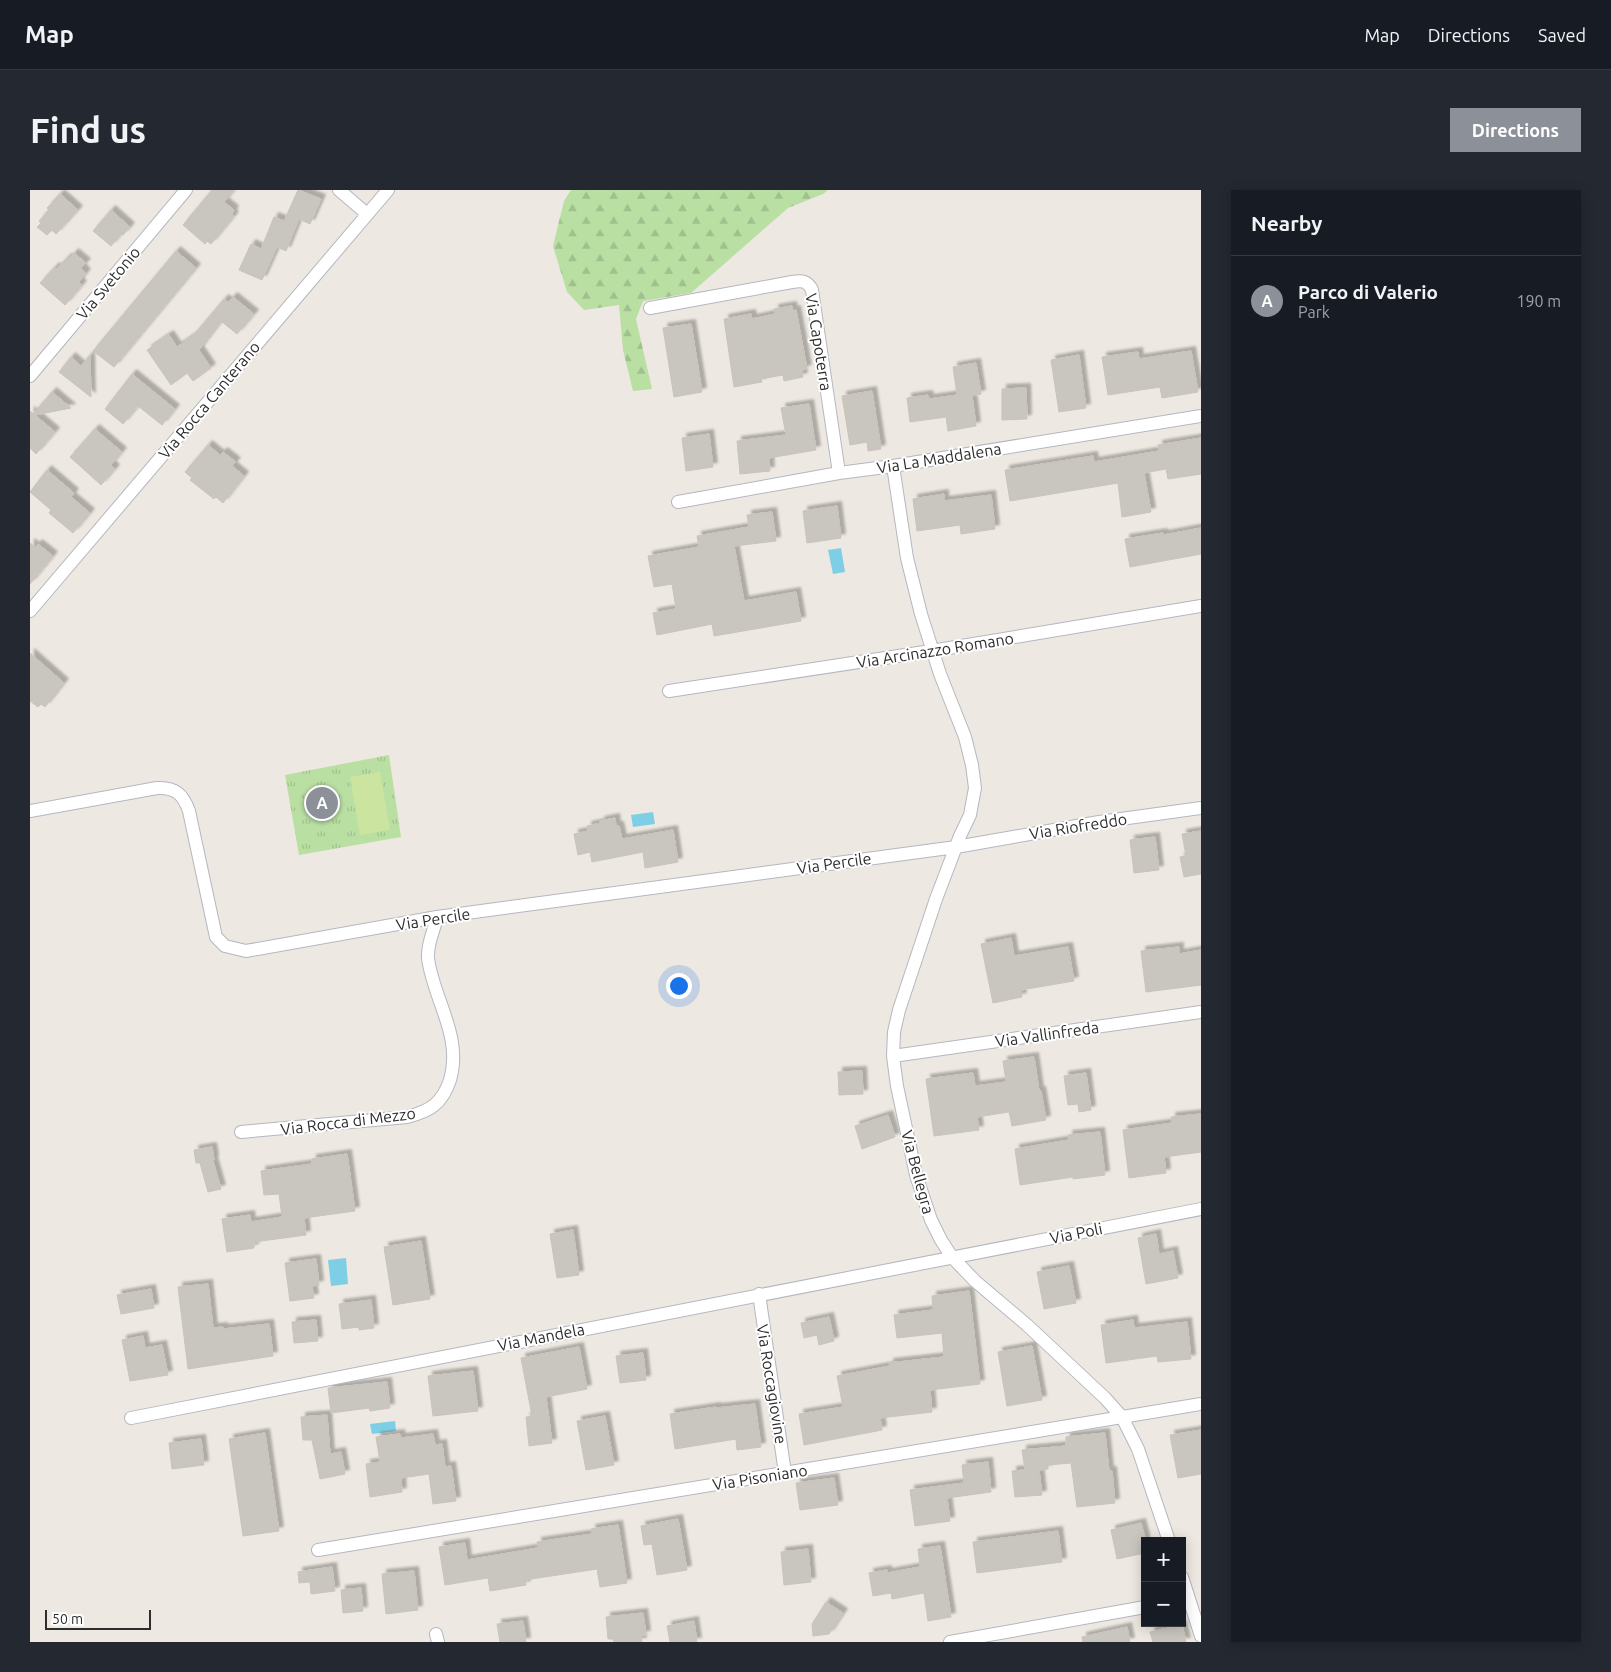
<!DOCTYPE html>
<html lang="en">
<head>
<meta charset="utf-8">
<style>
	body { margin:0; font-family:Ubuntu,sans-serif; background:#242831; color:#f1f3f6 }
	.controls { position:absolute; right:15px; bottom:15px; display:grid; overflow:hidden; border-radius:0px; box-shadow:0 2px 12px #0003 }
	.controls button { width:45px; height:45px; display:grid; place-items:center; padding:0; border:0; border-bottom:1px solid #363941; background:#171b24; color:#f1f3f6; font:25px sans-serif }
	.scale { position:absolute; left:15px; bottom:12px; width:106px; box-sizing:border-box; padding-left:5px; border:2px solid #2d2d2d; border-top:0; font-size:14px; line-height:18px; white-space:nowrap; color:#2d2d2d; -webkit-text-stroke:4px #fff; paint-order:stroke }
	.you { position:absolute; left:648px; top:795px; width:18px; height:18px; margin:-12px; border:4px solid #fff; border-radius:50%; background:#1a73e8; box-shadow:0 0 0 8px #1a73e833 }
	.badge { display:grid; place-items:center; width:32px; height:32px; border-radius:50%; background:#8c9099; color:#fff; font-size:16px; font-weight:700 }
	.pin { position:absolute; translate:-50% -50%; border:2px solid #fff; box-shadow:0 1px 5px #0006 }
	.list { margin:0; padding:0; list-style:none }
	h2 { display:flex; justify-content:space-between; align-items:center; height:65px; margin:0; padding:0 20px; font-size:21px }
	h2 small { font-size:16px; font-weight:400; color:#9ea1a6 }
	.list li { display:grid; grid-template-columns:32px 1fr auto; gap:15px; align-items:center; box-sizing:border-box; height:90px; padding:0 20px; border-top:1px solid #363941 }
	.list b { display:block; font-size:19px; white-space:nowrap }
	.list p { margin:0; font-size:16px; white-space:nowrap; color:#9ea1a6 }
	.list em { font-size:16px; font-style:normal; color:#9ea1a6 }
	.map { position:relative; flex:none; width:1171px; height:1452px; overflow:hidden; border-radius:0px }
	header { display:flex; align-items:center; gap:30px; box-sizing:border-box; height:70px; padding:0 25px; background:#171b24; border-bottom:1px solid #363941 }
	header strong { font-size:24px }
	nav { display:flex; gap:28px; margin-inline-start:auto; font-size:18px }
	.intro { display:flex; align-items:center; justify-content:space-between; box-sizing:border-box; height:120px; padding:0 30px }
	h1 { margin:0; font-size:35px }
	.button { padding:12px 22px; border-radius:0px; background:#8c9099; color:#fff; font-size:18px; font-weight:700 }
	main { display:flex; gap:30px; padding:0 30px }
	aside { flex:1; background:#171b24; border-radius:0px; box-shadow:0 2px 12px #0003 }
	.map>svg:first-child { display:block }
</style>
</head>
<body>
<header>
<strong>Map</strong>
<nav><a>Map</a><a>Directions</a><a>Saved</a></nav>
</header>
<div class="intro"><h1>Find us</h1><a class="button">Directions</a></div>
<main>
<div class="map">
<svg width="1171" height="1452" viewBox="0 0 1171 1452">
	<defs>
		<pattern id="forest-firs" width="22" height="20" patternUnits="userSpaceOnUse" patternTransform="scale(1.25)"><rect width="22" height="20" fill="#badfa3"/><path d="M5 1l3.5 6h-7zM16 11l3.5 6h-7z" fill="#a0c08d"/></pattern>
		<pattern id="park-tufts" width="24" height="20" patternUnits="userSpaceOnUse" patternTransform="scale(1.25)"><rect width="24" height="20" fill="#badfa3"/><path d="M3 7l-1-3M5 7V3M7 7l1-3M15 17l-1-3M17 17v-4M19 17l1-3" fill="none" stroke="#a0c08d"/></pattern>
		<filter id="shadow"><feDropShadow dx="4.5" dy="-4.5" stdDeviation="1" flood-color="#0004"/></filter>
	</defs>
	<rect width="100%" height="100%" fill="#ede8e1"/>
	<path fill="url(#forest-firs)" d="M 541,0 L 798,0 L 793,4 L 758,18 L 661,103 L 613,111 L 606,129 L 622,199 L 603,201 L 593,160 L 589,115 L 554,120 L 537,102 L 523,56 L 534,11 Z"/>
	<path fill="url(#park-tufts)" d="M 359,565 L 371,647 L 269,665 L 255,585 Z"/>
	<path fill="#cbe5a0" d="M 350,582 L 360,640 L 330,645 L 320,587 Z"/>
	<path fill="#7ecfe5" d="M 811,358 L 815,382 L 803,384 L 798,360 Z
		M 623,622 L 625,634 L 603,637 L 601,625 Z
		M 316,1068 L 318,1094 L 301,1096 L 298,1070 Z
		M 365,1231 L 366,1241 L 342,1244 L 340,1234 Z"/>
	<path fill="#c9c6bf" stroke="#c9c3bb" filter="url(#shadow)" d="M 182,0 L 204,0 L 194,12 L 204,20 L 202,24 L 204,26 L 181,54 L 177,51 L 175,54 L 153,35 Z
		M 268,0 L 291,9 L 280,34 L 269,29 L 256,61 L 247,57 L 232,90 L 209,80 L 221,54 L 231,59 L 244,27 L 254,31 Z
		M 30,4 L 48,20 L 26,44 L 22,40 L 17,45 L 7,37 L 11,33 L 9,31 L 19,20 L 17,18 Z
		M 81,20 L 100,37 L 93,45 L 91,44 L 81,56 L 63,41 Z
		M 146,61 L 166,78 L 84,177 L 63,161 Z
		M 44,63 L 56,73 L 51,78 L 56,83 L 49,92 L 52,95 L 35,115 L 10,93 L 25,77 L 27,79 L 37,68 L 39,69 Z
		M 203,107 L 224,124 L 207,144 L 191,131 L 169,160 L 181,178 L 163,191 L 157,183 L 141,195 L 117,160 L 139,145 L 147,157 L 163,146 L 194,109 L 198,112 Z
		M 762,116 L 763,121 L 766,120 L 777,179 L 772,180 L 773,187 L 754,191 L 753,185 L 731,189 L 732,192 L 704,197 L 694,129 L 721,124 L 722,129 L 745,124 L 744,119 Z
		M 661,134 L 672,202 L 644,207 L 633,138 Z
		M 1161,161 L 1168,202 L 1132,208 L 1130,197 L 1078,205 L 1072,167 L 1108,162 L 1109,169 Z
		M 60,165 L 61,207 L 29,182 L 41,167 L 51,176 Z
		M 1049,165 L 1056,218 L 1029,222 L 1021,170 Z
		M 946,173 L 951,204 L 942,206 L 946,236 L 918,241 L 916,227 L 880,232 L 877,208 L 898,205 L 899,209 L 927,205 L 923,177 Z
		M 102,184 L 145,219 L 132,235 L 108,216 L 93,234 L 75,219 Z
		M 996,198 L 997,229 L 972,230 L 972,199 Z
		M 842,201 L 851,259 L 838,261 L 837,252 L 820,255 L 812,206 Z
		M 22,202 L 41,218 L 5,225 L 25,242 L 6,264 L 0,258 L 0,221 L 3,224 Z
		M 779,214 L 786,260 L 739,268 L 740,281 L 710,284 L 707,251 L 756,245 L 751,218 Z
		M 65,239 L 92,262 L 81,275 L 85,279 L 71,295 L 40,267 Z
		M 679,244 L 683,277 L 656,281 L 652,248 Z
		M 1171,248 L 1171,284 L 1138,289 L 1136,279 L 1114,283 L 1121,322 L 1092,327 L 1088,293 L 980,311 L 975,280 L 1063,266 L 1064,272 L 1129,261 L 1128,255 Z
		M 178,255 L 190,265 L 193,262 L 206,272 L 202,276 L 214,286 L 193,313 L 186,307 L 184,309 L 160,290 L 162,288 L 155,282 Z
		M 17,280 L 44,303 L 41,307 L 60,323 L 43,343 L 19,323 L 21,320 L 0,302 Z
		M 914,304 L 914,311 L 961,305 L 965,339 L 931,344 L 930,335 L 887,341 L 883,309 Z
		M 807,316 L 811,348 L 777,353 L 773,321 Z
		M 742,322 L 746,351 L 704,356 L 714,411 L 766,402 L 771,431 L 684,446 L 682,434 L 627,445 L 623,423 L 646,419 L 642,394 L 624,397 L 618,366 L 669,357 L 667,346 L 719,337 L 717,325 Z
		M 1171,338 L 1171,364 L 1100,377 L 1095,349 L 1133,343 L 1133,345 Z
		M 0,353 L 5,357 L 8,354 L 23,366 L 0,394 Z
		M 0,463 L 34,493 L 15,517 L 11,514 L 8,517 L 0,511 Z
		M 585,628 L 586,636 L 589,636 L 592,649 L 643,640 L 648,672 L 615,678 L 613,662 L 562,672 L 560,662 L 548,665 L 544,644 L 558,641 L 557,636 L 571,633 L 570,631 Z
		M 1171,641 L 1171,684 L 1154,687 L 1150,667 L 1156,666 L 1152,644 Z
		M 1125,647 L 1129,680 L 1104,683 L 1100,650 Z
		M 981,748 L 984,766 L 1038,757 L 1044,791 L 991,800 L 992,807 L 963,813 L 951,754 Z
		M 1149,757 L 1149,764 L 1171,760 L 1171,795 L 1116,802 L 1111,761 Z
		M 1004,867 L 1009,901 L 1011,901 L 1016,930 L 982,936 L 979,922 L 947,927 L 949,940 L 904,946 L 896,889 L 943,883 L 945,896 L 976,892 L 973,871 Z
		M 832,881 L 833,904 L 809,905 L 808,882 Z
		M 1056,883 L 1061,920 L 1049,922 L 1048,914 L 1038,915 L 1034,886 Z
		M 1171,924 L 1171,962 L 1134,967 L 1136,983 L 1099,988 L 1093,940 L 1142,933 L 1141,927 Z
		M 858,925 L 865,947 L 832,959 L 825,936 Z
		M 1070,942 L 1075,985 L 1043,989 L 1043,987 L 990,995 L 985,959 L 1039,950 L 1038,945 Z
		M 182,957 L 184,970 L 183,971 L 191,999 L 178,1002 L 170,973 L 166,973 L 164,960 Z
		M 317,964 L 325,1021 L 274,1028 L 276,1045 L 224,1052 L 224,1058 L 197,1062 L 192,1029 L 220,1025 L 221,1032 L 252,1027 L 249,1004 L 234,1005 L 231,981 L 282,974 L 282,969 Z
		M 543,1040 L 549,1085 L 527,1088 L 520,1044 Z
		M 1126,1044 L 1129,1064 L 1143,1061 L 1148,1088 L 1116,1094 L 1108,1048 Z
		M 391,1051 L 400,1109 L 363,1115 L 354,1057 Z
		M 286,1069 L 289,1095 L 282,1096 L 284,1108 L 260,1111 L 255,1073 Z
		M 1039,1076 L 1046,1113 L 1014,1119 L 1007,1082 Z
		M 178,1094 L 183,1138 L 193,1137 L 193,1139 L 239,1134 L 243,1166 L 158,1179 L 148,1097 Z
		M 121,1099 L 124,1118 L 91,1124 L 87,1105 Z
		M 939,1101 L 950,1194 L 900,1200 L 902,1222 L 850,1228 L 852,1240 L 774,1255 L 769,1224 L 813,1217 L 807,1186 L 860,1176 L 859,1173 L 914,1167 L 912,1143 L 867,1148 L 864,1125 L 903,1120 L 902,1106 Z
		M 341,1110 L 344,1138 L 329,1140 L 329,1137 L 312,1139 L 309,1114 Z
		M 799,1127 L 804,1151 L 789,1155 L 787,1145 L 774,1148 L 771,1133 Z
		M 286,1130 L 288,1151 L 264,1153 L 262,1132 Z
		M 1103,1130 L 1104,1138 L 1157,1132 L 1161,1169 L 1128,1172 L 1127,1166 L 1076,1173 L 1071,1135 Z
		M 113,1146 L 115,1158 L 132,1155 L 138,1185 L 100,1191 L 92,1150 Z
		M 1002,1156 L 1012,1210 L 977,1216 L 968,1162 Z
		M 549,1157 L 557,1199 L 516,1207 L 522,1253 L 499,1256 L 496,1227 L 502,1226 L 491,1168 Z
		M 613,1163 L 616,1190 L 590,1193 L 586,1166 Z
		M 443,1181 L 448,1221 L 403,1226 L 398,1186 Z
		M 357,1192 L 360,1218 L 340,1221 L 339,1218 L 301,1223 L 298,1198 Z
		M 725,1214 L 731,1257 L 707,1260 L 706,1249 L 645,1259 L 640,1224 L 686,1217 L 686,1218 Z
		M 297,1225 L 300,1264 L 311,1262 L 315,1284 L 290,1289 L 282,1250 L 273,1250 L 271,1227 Z
		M 575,1226 L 584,1275 L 556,1280 L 547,1231 Z
		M 1171,1240 L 1171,1284 L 1148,1288 L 1140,1245 Z
		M 235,1243 L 249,1341 L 213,1346 L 199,1249 Z
		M 1075,1243 L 1079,1281 L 1082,1281 L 1085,1313 L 1047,1317 L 1041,1273 L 1018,1275 L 1018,1279 L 1009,1280 L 1012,1305 L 985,1307 L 982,1281 L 995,1280 L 992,1260 L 1036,1256 L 1036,1247 Z
		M 370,1244 L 371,1248 L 403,1244 L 405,1255 L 412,1254 L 415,1277 L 421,1276 L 426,1311 L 403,1314 L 399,1284 L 371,1288 L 372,1302 L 340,1307 L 336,1274 L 350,1272 L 346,1247 Z
		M 171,1249 L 174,1275 L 142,1279 L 139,1253 Z
		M 958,1272 L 961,1302 L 917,1308 L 920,1331 L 885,1336 L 880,1300 L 934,1293 L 932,1275 Z
		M 804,1288 L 808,1315 L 770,1320 L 766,1293 Z
		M 648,1329 L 657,1380 L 627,1385 L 622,1354 L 614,1355 L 611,1336 Z
		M 1111,1333 L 1115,1348 L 1115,1363 L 1087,1369 L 1081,1340 Z
		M 588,1335 L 597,1393 L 570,1397 L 567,1379 L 495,1390 L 496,1395 L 460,1401 L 458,1388 L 415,1395 L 409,1357 L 435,1353 L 437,1370 L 508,1358 L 507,1352 L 562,1344 L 561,1339 Z
		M 1028,1341 L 1032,1372 L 947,1383 L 943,1352 Z
		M 910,1356 L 921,1427 L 898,1431 L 894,1403 L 862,1409 L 861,1403 L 843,1406 L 839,1383 L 857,1380 L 857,1383 L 890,1377 L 888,1359 Z
		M 778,1359 L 781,1392 L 754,1395 L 751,1362 Z
		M 302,1377 L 305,1401 L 281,1404 L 280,1392 L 269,1393 L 268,1382 Z
		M 384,1381 L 388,1420 L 356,1424 L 352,1384 Z
		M 331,1398 L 333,1421 L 313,1423 L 311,1400 Z
		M 796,1412 L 813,1423 L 799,1444 L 783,1446 L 782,1434 Z
		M 613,1423 L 616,1445 L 611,1445 L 612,1452 L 584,1452 L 583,1449 L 578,1449 L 576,1427 Z
		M 493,1431 L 496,1452 L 470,1452 L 467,1434 Z
		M 664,1431 L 667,1452 L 640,1452 L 637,1436 Z
		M 1152,1435 L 1156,1452 L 1123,1452 L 1120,1442 Z
		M 1097,1437 L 1100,1452 L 1053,1452 L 1052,1447 Z"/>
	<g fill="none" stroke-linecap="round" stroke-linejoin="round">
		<g stroke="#b5b7bf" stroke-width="14">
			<path id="street" d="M 309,0 L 337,24
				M 620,118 L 762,92 C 772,90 778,91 782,100 L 809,283
				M 0,186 L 156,0
				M 863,276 L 877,368 L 891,424 L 910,484 L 935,547 L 942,575 L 945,598 L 940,625 L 930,646 L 906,709 L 869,820 L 864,842 L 863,866 L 867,896 L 886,985 L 901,1030 L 911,1050 L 922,1067 L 945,1091 L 997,1135 L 1075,1208 L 1092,1227 L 1108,1259 L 1139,1351
				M 648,312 L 809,283 L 863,276 L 1171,226
				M 0,421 L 358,0
				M 639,501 L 901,461 L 1171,416
				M 0,621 L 127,598 C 145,597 153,604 159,621 L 186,747 L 195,756 L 216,761 L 407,727 L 926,657 L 1069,632 L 1171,618
				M 863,866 L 1171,822
				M 211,942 L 377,927 C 400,921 412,914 420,890 C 433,846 403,809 398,768 C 397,753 404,741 407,727
				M 729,1104 L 755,1283
				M 101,1228 L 1171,1019
				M 288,1360 L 1171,1214
				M 1152,1387 L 1171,1446
				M 406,1444 L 408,1452
				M 920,1452 L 1115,1417"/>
		</g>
		<use href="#street" stroke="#fff" stroke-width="12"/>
	</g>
	<g text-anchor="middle" stroke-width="4" stroke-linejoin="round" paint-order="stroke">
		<g font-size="16" fill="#2d2d2d" stroke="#fff">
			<text transform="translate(78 93) rotate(-50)" y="6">Via Svetonio</text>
			<text transform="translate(789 152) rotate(81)" y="6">Via Capoterra</text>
			<text transform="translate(179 210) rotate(-50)" y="6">Via Rocca Canterano</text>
			<text transform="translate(909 268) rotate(-9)" y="6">Via La Maddalena</text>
			<text transform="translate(905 460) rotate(-9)" y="6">Via Arcinazzo Romano</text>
			<text transform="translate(1048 636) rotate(-9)" y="6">Via Riofreddo</text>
			<text transform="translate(804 673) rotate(-8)" y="6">Via Percile</text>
			<text transform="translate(403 729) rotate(-9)" y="6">Via Percile</text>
			<text transform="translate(1017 844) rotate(-8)" y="6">Via Vallinfreda</text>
			<text transform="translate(318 931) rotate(-7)" y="6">Via Rocca di Mezzo</text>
			<text transform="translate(888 982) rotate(75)" y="6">Via Bellegra</text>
			<text transform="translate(1046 1043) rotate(-11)" y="6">Via Poli</text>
			<text transform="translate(511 1147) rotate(-11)" y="6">Via Mandela</text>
			<text transform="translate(742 1194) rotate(81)" y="6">Via Roccagiovine</text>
			<text transform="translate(730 1287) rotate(-9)" y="6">Via Pisoniano</text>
		</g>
	</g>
</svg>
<div class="controls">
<button>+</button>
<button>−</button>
</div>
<div class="scale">50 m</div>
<div class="you"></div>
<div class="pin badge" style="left:292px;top:613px">A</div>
</div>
<aside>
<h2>Nearby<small></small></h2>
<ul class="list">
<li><span class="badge">A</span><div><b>Parco di Valerio</b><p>Park</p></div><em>190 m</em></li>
</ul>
</aside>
</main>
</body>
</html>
